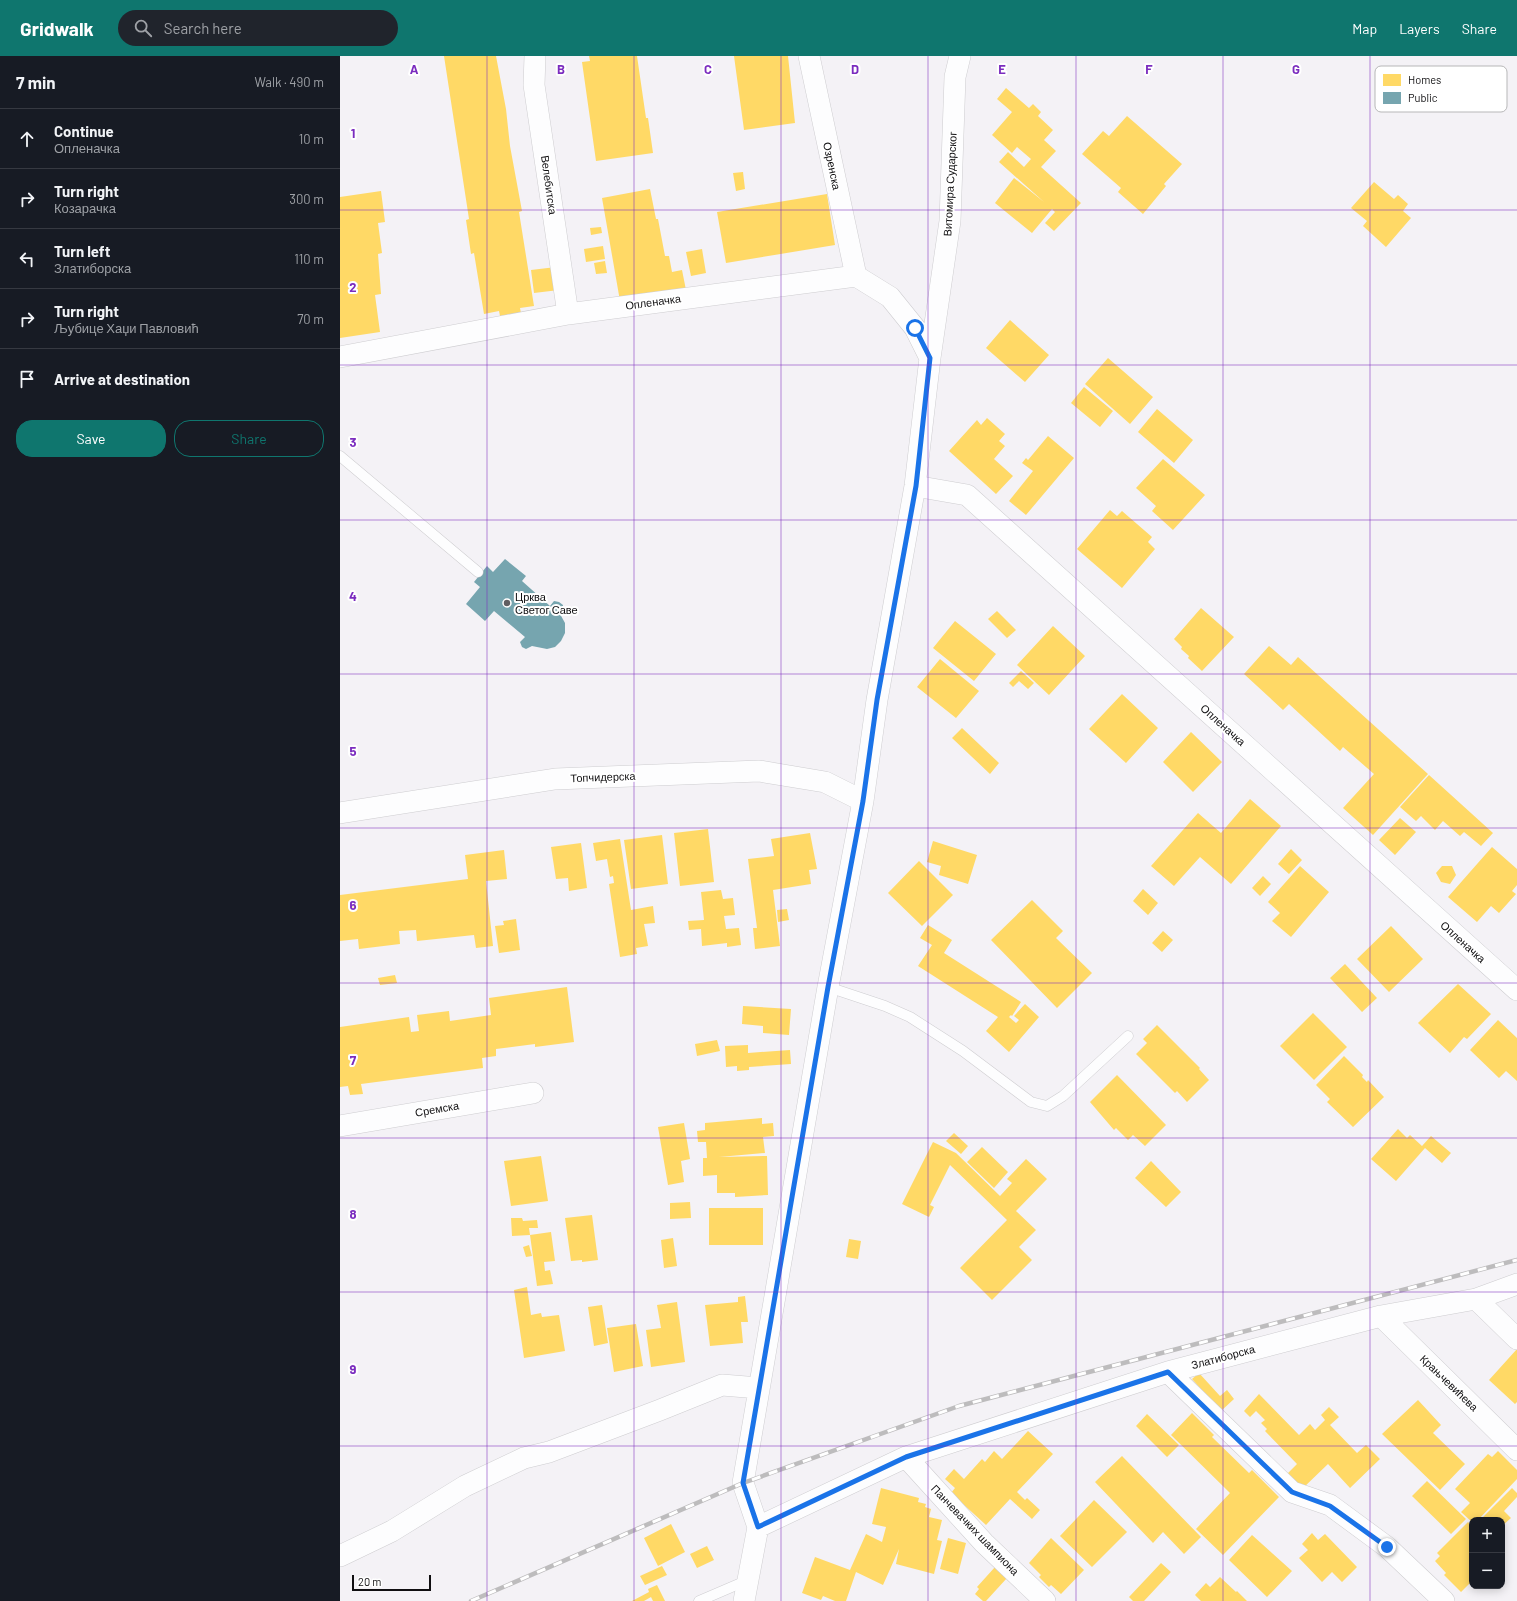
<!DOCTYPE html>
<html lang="en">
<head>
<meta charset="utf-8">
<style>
	body { margin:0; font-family:Barlow,sans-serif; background:#20242c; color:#f1f3f6 }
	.controls { position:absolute; right:12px; bottom:12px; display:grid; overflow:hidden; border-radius:8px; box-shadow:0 2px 10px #0003 }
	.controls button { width:36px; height:36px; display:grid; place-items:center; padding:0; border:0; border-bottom:1px solid #363941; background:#171b24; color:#f1f3f6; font:20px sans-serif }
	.scale { position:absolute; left:12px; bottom:10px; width:79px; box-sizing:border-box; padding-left:4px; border:2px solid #100f11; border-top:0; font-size:11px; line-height:14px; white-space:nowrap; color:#100f11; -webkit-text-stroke:3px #fff; paint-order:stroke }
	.stop { position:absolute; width:12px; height:12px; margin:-9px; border:3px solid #1a73e8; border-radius:50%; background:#fff }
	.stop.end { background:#1a73e8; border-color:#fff; box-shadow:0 1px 4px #0008 }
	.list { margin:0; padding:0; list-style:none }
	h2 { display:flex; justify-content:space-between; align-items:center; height:52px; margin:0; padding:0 16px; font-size:17px }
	h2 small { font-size:13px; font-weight:400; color:#9ea1a6 }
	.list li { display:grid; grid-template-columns:26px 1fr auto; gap:12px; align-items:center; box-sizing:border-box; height:60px; padding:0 16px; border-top:1px solid #363941 }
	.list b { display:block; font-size:15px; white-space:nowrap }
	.list p { margin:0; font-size:13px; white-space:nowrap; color:#9ea1a6 }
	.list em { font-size:13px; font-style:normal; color:#9ea1a6 }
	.actions { display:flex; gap:8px; padding:12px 16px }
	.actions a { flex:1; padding:9px 0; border:1px solid #0f766e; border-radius:16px; text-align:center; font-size:14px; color:#0f766e }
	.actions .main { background:#0f766e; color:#fff }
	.icon { flex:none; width:22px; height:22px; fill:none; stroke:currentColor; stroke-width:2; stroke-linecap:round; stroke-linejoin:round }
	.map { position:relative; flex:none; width:1177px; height:1545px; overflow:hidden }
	header { display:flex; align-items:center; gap:24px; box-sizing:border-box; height:56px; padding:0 20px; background:#0f766e; color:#fff }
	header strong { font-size:19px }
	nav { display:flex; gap:22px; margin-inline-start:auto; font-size:14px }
	.search { width:280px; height:36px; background:#20242c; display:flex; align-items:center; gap:10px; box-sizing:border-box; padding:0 14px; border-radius:22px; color:#9ea1a6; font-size:15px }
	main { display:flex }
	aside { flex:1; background:#171b24 }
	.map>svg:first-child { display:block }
</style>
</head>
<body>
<header>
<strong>Gridwalk</strong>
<div class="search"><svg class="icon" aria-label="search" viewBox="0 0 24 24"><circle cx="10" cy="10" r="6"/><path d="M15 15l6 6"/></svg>Search here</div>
<nav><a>Map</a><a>Layers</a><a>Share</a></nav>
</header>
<main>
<aside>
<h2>7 min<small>Walk · 490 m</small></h2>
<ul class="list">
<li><svg class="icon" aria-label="ahead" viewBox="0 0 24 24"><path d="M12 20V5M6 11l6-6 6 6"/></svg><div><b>Continue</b><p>Опленачка</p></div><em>10 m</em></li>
<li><svg class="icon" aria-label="right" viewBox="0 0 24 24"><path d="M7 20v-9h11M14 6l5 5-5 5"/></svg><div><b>Turn right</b><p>Козарачка</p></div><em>300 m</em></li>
<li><svg class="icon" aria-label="left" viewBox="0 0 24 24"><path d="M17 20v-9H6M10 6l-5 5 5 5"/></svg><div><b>Turn left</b><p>Златиборска</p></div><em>110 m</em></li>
<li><svg class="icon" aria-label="right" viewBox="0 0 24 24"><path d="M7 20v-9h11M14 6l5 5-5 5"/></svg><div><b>Turn right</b><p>Љубице Хаџи Павловић</p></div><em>70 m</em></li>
<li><svg class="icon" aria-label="arrive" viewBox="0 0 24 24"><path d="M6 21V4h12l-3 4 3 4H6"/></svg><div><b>Arrive at destination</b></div></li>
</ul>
<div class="actions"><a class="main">Save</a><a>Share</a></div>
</aside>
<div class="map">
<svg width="1177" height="1545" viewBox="0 0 1177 1545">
	<rect width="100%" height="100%" fill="#f4f2f6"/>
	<path fill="#ffd966" d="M 104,0 L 156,0 L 166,53 L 170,90 L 182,155 L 179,156 L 194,250 L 180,252 L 181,257 L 160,260 L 159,255 L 144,258 L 134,197 L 131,198 L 126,164 L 129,163 Z
		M 249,0 L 297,0 L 306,62 L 308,62 L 313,97 L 256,105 L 242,6 L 250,5 Z
		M 394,0 L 448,0 L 455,67 L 404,74 Z
		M 666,32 L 689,52 L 693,48 L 701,56 L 698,60 L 713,74 L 704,84 L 716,95 L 701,111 L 741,147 L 714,175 L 705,167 L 715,156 L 712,153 L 692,177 L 655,147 L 674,122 L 704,146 L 659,106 L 668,96 L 684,111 L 691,103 L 677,91 L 672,97 L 652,79 L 672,56 L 657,43 Z
		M 787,60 L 842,108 L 824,128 L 826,130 L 803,158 L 778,136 L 781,132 L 742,98 L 763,75 L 769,80 Z
		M 403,116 L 405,133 L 396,135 L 393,117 Z
		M 1034,126 L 1054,143 L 1058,139 L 1068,148 L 1063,155 L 1071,162 L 1046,191 L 1023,170 L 1027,165 L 1011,152 Z
		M 310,133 L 316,163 L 318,163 L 325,200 L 329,200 L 332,216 L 342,214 L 346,234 L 280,245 L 262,142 Z
		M 41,135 L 45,166 L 38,167 L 42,197 L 38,198 L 41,238 L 35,239 L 40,276 L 0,282 L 0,141 Z
		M 487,138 L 495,189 L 386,207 L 377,156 Z
		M 261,171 L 262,177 L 251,179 L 250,172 Z
		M 263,190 L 265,203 L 246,206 L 244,193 Z
		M 362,193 L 366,217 L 351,220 L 346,196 Z
		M 265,205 L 267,217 L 256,218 L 254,207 Z
		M 216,211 L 219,234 L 194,237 L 191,214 Z
		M 670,264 L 709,299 L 685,326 L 646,292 Z
		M 768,302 L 813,341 L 790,368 L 745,328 Z
		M 744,331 L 773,355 L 760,371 L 731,347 Z
		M 817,353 L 853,384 L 834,407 L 798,376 Z
		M 647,362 L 665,378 L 659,385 L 665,390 L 654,403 L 673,420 L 656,438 L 609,395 L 637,364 L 641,369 Z
		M 708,380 L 734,402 L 686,459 L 669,445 L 693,415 L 682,407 L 686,402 L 688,404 Z
		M 823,403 L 865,439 L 833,474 L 812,455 L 816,450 L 796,432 Z
		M 770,454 L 777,460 L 782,455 L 812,481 L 808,486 L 815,493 L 782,532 L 737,493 Z
		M 861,552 L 894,581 L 862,615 L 848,602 L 849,600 L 841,593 L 842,591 L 834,583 Z
		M 657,555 L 676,574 L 667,582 L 648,563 Z
		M 615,565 L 656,598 L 634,625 L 593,592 Z
		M 713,570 L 745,600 L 709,639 L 677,609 Z
		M 929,590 L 951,609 L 958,601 L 1088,718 L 1033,779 L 1003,752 L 1034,718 L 1003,691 L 1000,695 L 949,648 L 943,654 L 904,618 Z
		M 600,603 L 639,635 L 616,662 L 577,631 Z
		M 681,615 L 694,627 L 688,633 L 679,625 L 673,631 L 669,627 Z
		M 782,638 L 818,672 L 786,707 L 749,673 Z
		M 622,672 L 659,707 L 650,718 L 612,682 Z
		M 851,676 L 882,706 L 853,736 L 823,706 Z
		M 1089,719 L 1153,777 L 1141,790 L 1124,776 L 1120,780 L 1103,765 L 1095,774 L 1081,760 L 1076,765 L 1060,751 Z
		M 910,743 L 941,770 L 891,828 L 860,801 L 834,830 L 811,810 L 858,757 L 881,777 Z
		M 1060,762 L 1076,776 L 1055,799 L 1039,784 Z
		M 368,773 L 374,826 L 340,830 L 334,777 Z
		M 470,777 L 477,813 L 469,814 L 471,828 L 433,834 L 440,890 L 415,893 L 413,872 L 417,872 L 408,803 L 434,800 L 431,783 Z
		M 322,779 L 328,828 L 291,833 L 284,784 Z
		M 280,783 L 291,854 L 313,850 L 315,867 L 304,868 L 308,890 L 296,892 L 297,898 L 280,901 L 269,828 L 274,827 L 273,820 L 270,821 L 267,803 L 256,805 L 253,787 Z
		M 593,785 L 637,799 L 628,828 L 599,819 L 601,810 L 587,806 Z
		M 241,787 L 247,832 L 229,835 L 228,822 L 216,823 L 211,791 Z
		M 1152,791 L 1177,813 L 1177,829 L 1172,835 L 1176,838 L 1159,857 L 1151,850 L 1137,866 L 1108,841 Z
		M 951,793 L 962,804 L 949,818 L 938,808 Z
		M 164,794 L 167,823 L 146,825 L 153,890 L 136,892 L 134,879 L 77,885 L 76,874 L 59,875 L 60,888 L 19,893 L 18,883 L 0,885 L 0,839 L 128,823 L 125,799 Z
		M 579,805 L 613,839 L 582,870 L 548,837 Z
		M 960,810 L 989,836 L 951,881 L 932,865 L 940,857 L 928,846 Z
		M 1102,810 L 1112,810 L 1116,819 L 1110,828 L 1101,826 L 1096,817 Z
		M 923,820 L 931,828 L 920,840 L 912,832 Z
		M 803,833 L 818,847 L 808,859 L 793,845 Z
		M 381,834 L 383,843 L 393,842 L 395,859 L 384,860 L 386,873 L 399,872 L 401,889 L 387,891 L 387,887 L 362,890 L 361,873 L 349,874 L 348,865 L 364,864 L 361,836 Z
		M 692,844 L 723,875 L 716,882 L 752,917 L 717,952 L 651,884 Z
		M 447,853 L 449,864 L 438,866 L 437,854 Z
		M 176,863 L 180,894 L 159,897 L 155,870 L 164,869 L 163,865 Z
		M 588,869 L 612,884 L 604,897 L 681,946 L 672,960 L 671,959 L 669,961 L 676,967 L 679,964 L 674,960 L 685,948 L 699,961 L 669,996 L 646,975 L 658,961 L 578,910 L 592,889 L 580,882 Z
		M 1051,870 L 1083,903 L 1049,936 L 1017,903 Z
		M 823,875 L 833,884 L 822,896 L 812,887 Z
		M 1005,908 L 1037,942 L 1022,956 L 990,922 Z
		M 55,919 L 57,927 L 40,929 L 38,922 Z
		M 1118,928 L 1151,958 L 1127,983 L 1124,981 L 1110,997 L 1078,967 Z
		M 227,931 L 234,986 L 195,991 L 195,988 L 156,993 L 156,1000 L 142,1002 L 143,1012 L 21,1028 L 23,1038 L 10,1039 L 8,1030 L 0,1031 L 0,971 L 69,961 L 71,976 L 79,975 L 77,959 L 109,955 L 110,965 L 151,959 L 149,942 Z
		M 403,950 L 451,953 L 449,979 L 423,977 L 423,970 L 402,968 Z
		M 973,957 L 1007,991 L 974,1024 L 940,990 Z
		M 1158,964 L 1177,982 L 1177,1025 L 1166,1015 L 1159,1022 L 1130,994 Z
		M 817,969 L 860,1012 L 859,1013 L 869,1024 L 847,1046 L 837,1035 L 835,1037 L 796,998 L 807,987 L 803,983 Z
		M 377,984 L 380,995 L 357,1000 L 355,988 Z
		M 408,989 L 408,997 L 450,994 L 451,1008 L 409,1011 L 409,1014 L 397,1015 L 397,1010 L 386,1011 L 385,990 Z
		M 1004,1000 L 1023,1019 L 1022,1021 L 1027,1026 L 1028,1024 L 1044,1041 L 1013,1071 L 987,1046 L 990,1043 L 976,1029 Z
		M 777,1019 L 826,1069 L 805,1090 L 793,1079 L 788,1084 L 776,1072 L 774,1074 L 750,1046 Z
		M 422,1062 L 422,1068 L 433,1067 L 434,1080 L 423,1081 L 425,1097 L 379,1101 L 427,1100 L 428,1139 L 395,1141 L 395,1137 L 377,1137 L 377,1119 L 363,1120 L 363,1102 L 367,1102 L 366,1086 L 358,1086 L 357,1075 L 365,1074 L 365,1067 Z
		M 344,1067 L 350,1103 L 341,1105 L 344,1126 L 328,1129 L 318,1071 Z
		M 1058,1073 L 1067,1082 L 1070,1079 L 1082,1090 L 1091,1080 L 1111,1097 L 1102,1107 L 1085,1092 L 1056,1125 L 1031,1103 Z
		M 614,1077 L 628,1090 L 621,1098 L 606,1085 Z
		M 593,1086 L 616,1097 L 660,1140 L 672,1127 L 667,1123 L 686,1103 L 707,1123 L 676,1155 L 696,1174 L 679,1191 L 692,1204 L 652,1244 L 620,1212 L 667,1164 L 610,1109 L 590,1149 L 594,1151 L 589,1161 L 562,1148 Z
		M 642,1091 L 668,1116 L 654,1132 L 627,1106 Z
		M 201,1100 L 208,1145 L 171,1150 L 164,1105 Z
		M 811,1105 L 841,1136 L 826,1151 L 795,1122 Z
		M 350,1146 L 351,1162 L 330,1163 L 330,1147 Z
		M 369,1152 L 423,1152 L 423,1189 L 369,1189 Z
		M 252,1159 L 258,1204 L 242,1206 L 242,1204 L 231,1205 L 225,1162 Z
		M 171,1162 L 182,1162 L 183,1165 L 197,1164 L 198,1172 L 189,1172 L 190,1179 L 172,1180 Z
		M 211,1176 L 215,1205 L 204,1206 L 205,1215 L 210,1214 L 213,1228 L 197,1230 L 190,1179 Z
		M 333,1182 L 337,1210 L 324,1212 L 321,1184 Z
		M 509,1183 L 521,1185 L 518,1203 L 506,1201 Z
		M 189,1189 L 192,1200 L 186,1201 L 183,1191 Z
		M 187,1231 L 191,1259 L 201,1257 L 202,1261 L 219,1259 L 225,1295 L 184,1302 L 174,1234 Z
		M 405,1240 L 408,1266 L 401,1266 L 403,1287 L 370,1290 L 365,1249 L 398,1246 L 398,1241 Z
		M 337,1246 L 345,1306 L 311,1311 L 306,1274 L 321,1272 L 317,1249 Z
		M 262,1249 L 268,1287 L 254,1290 L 248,1251 Z
		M 296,1268 L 303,1310 L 274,1316 L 267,1272 Z
		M 1177,1293 L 1177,1346 L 1175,1348 L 1149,1324 Z
		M 859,1317 L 880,1340 L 887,1334 L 894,1343 L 881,1355 L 852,1323 Z
		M 919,1338 L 959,1379 L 970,1368 L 975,1374 L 985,1364 L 981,1359 L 989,1351 L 999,1361 L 990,1369 L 1017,1397 L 1026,1389 L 1040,1403 L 1010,1432 L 988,1408 L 961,1434 L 946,1419 L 957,1408 L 925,1375 L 927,1373 L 921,1367 L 925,1364 L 916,1355 L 910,1361 L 904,1355 Z
		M 1078,1344 L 1101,1369 L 1093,1377 L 1125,1408 L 1100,1434 L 1042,1378 Z
		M 852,1357 L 874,1379 L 872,1381 L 909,1417 L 912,1414 L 939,1441 L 883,1499 L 856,1473 L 890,1437 L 831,1379 Z
		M 807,1358 L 839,1389 L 827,1401 L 796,1370 Z
		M 688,1375 L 713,1398 L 677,1436 L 685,1444 L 687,1442 L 700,1454 L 692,1463 L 670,1443 L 646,1469 L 611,1437 L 615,1432 L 605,1423 L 614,1413 L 624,1423 L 642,1403 L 645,1406 L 654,1395 L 662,1403 Z
		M 1158,1395 L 1177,1414 L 1177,1423 L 1138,1464 L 1132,1464 L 1132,1466 L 1121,1456 L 1130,1447 L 1115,1433 L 1148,1398 L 1152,1401 Z
		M 782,1400 L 861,1481 L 844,1498 L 823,1476 L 813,1487 L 755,1426 Z
		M 1087,1425 L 1126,1463 L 1111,1478 L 1072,1440 Z
		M 541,1432 L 579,1442 L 578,1446 L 586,1448 L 585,1451 L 591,1453 L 589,1461 L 602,1464 L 597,1484 L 602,1485 L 594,1518 L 556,1508 L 559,1493 L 543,1529 L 516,1516 L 506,1545 L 495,1545 L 483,1540 L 481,1544 L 462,1537 L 475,1501 L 510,1514 L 526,1478 L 542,1486 L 546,1471 L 532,1468 Z
		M 1172,1432 L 1177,1437 L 1177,1441 L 1164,1455 L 1171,1462 L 1162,1470 L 1162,1464 L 1140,1464 Z
		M 754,1444 L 787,1476 L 752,1511 L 720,1480 Z
		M 1128,1466 L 1132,1470 L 1132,1525 L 1121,1536 L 1104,1519 L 1106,1517 L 1095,1505 L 1100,1500 L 1097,1497 Z
		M 331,1468 L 345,1496 L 318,1510 L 304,1482 Z
		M 972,1477 L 978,1484 L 985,1478 L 1017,1511 L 1002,1526 L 992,1516 L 982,1526 L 959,1502 L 968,1494 L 962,1488 Z
		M 912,1479 L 952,1515 L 927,1541 L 889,1504 Z
		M 608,1482 L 626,1487 L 618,1518 L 600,1513 Z
		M 711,1482 L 744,1514 L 721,1538 L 711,1529 L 709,1531 L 699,1521 L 701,1519 L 689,1507 Z
		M 367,1490 L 374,1504 L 357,1512 L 350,1498 Z
		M 821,1507 L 831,1516 L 804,1545 L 793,1545 L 789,1541 Z
		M 322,1510 L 327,1519 L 305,1529 L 300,1520 Z
		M 655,1511 L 667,1522 L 646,1545 L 643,1545 L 635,1538 L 639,1533 L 637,1531 Z
		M 880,1521 L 896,1536 L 897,1535 L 907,1545 L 861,1545 L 855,1539 L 866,1527 L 870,1531 Z
		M 317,1529 L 325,1545 L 313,1545 L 311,1541 L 304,1545 L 292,1545 L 309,1536 L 308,1533 Z"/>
	<path fill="#76a5af" d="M 165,503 L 186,520 L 182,525 L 210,550 L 214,545 L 219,546 L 223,549 L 223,554 L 220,558 L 225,567 L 225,577 L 221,585 L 215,591 L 207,593 L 192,590 L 186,593 L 182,591 L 180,586 L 185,581 L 154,555 L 145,565 L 126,548 L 140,531 L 134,526 L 147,510 L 153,516 Z"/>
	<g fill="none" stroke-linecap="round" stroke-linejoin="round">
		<g stroke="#cecdd0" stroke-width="11">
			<path id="service" d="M 0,400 L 138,516
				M 488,931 L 545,950 L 570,961 L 623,995 L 691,1046 L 707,1050 L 723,1040 L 788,980
				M 359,1545 L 408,1524"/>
		</g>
		<g stroke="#cecdd0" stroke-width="22">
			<path id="minor" d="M 195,0 L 194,29 L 228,258
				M 469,0 L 516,220
				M 0,301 L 228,258 L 516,220 L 550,241 L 575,272 L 590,302
				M 575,430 L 627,439 L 1177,934
				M 0,757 L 215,723 L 419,715 L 485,726 L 523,745
				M 0,1070 L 193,1037
				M 1136,1243 L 1177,1283
				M 1041,1260 L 1177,1394
				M 828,1316 L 952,1436 L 990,1449 L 1047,1491 L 1104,1545
				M 566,1401 L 644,1487 L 705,1545
				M 418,1471 L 566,1401 L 828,1316 L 1041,1260 L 1136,1243 L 1177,1228
				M 0,1500 L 52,1475 L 125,1430 L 184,1402 L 209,1396 L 320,1354 L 382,1329 L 419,1332
				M 404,1545 L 418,1471 L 403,1427 L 488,931 L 523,745 L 537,644 L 575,430 L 590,302 L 610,165 L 615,21 L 620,0"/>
		</g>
		<use href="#service" stroke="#fdfdfe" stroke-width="10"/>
		<use href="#minor" stroke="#fdfdfe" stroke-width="21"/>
		<g stroke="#bdbcbd" stroke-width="4.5">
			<path id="rail" d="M 131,1545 L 403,1427 L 619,1350 L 1177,1204"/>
		</g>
		<use href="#rail" stroke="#fff" stroke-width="3" stroke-dasharray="9" stroke-linecap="butt"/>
	</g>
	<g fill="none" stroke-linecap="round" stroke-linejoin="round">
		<path stroke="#1a73e8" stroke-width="5" d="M 575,272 L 590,302 L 576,430 L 537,644 L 523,745 L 488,931 L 403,1427 L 418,1471 L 566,1401 L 828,1316 L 952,1436 L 990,1450 L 1047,1491"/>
	</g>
	<path fill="none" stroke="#7b2cbf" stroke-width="1" stroke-opacity="0.55" d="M 147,0 L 147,1545M 294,0 L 294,1545M 441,0 L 441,1545M 588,0 L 588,1545M 736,0 L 736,1545M 883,0 L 883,1545M 1030,0 L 1030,1545M 0,154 L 1177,154M 0,309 L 1177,309M 0,464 L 1177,464M 0,618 L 1177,618M 0,772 L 1177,772M 0,927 L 1177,927M 0,1082 L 1177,1082M 0,1236 L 1177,1236M 0,1390 L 1177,1390"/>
	<circle fill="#605e61" stroke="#fff" stroke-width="1.5" cx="167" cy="547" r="4"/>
	<g text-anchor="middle" stroke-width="4" stroke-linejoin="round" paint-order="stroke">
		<g font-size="11" fill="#100f11" stroke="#fff">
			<text transform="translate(492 110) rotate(78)" y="4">Озренска</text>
			<text transform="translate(610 128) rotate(-87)" y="4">Витомира Сударског</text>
			<text transform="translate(209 129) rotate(82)" y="4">Велебитска</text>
			<text transform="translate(313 246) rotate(-8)" y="4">Опленачка</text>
			<text transform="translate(883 669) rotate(42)" y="4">Опленачка</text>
			<text transform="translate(263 721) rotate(-2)" y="4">Топчидерска</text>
			<text transform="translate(1123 886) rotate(42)" y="4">Опленачка</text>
			<text transform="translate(97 1053) rotate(-10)" y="4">Сремска</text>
			<text transform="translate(883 1301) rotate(-15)" y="4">Златиборска</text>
			<text transform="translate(1109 1327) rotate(44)" y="4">Крањчевићева</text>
			<text transform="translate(635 1474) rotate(46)" y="4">Панчевачких шампиона</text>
		</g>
		<g font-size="11" fill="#100f11" stroke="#fff" text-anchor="start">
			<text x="175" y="545">Црква<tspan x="175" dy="13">Светог Саве</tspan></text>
		</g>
	</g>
	<rect x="1035" y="10" width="132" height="46" rx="6" fill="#fff" stroke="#b7b7b8" stroke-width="1"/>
	<rect x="1043" y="18" width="18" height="12" fill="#ffd966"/>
	<rect x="1043" y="36" width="18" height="12" fill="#76a5af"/>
	<g font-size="11" fill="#100f11">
		<text x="1068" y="28">Homes</text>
		<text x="1068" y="46">Public</text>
	</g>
	<g font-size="13" text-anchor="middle" font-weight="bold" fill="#7b2cbf" stroke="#fff" stroke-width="4" stroke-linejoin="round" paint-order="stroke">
		<text x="74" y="18">A</text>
		<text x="221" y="18">B</text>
		<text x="368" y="18">C</text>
		<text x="515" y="18">D</text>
		<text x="662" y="18">E</text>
		<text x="809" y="18">F</text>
		<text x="956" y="18">G</text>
		<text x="13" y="82">1</text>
		<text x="13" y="236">2</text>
		<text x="13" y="391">3</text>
		<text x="13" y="545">4</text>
		<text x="13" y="700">5</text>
		<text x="13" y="854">6</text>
		<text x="13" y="1009">7</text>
		<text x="13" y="1163">8</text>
		<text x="13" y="1318">9</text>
	</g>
</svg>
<div class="controls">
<button>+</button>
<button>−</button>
</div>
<div class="scale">20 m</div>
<div class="stop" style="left:575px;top:272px"></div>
<div class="stop end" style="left:1047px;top:1491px"></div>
</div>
</main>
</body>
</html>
